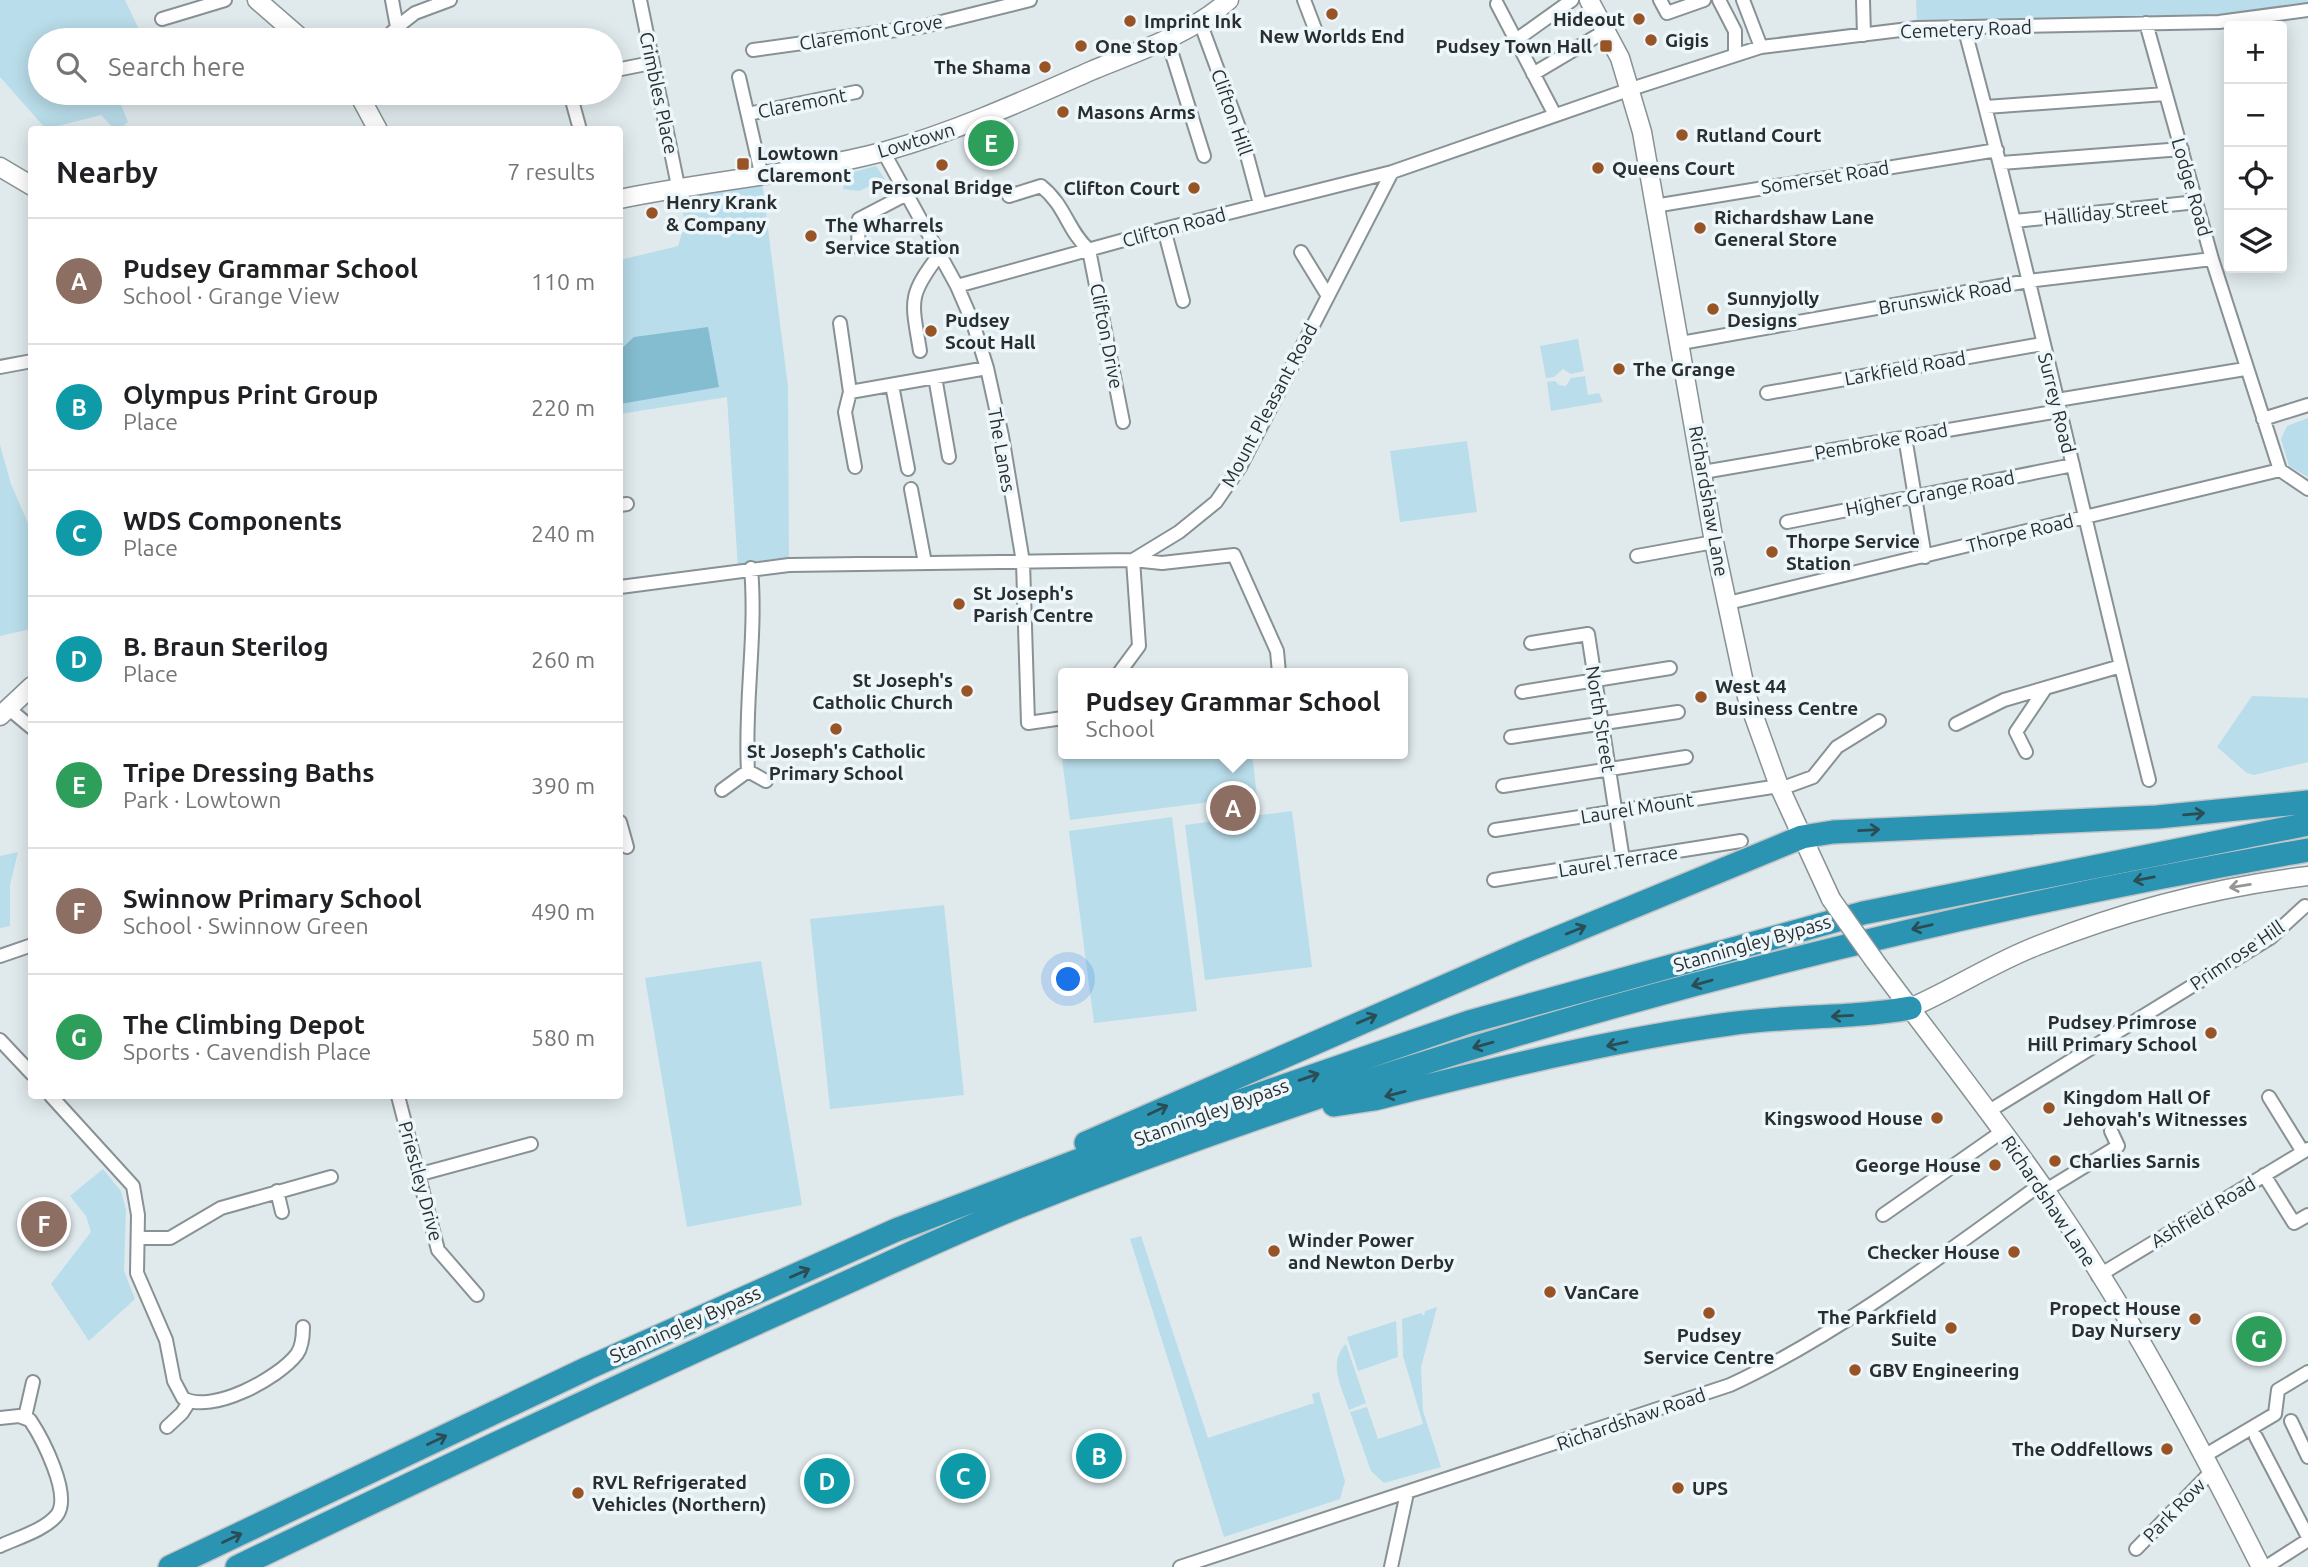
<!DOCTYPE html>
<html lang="en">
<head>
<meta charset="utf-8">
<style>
	body { margin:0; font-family:Ubuntu,sans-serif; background:#f2f2f2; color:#202124 }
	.controls { position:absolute; right:21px; top:21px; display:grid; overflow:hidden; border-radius:7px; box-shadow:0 4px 18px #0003 }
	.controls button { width:63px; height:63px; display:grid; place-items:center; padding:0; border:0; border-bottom:2px solid #e0e0e0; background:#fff; color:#202124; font:35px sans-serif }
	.you { position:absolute; left:1069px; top:980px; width:24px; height:24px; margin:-18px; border:5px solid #fff; border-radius:50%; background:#1a73e8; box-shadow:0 0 0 10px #1a73e833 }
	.badge { display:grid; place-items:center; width:46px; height:46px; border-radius:50%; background:#b45309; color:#fff; font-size:23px; font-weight:700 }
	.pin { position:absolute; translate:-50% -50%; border:4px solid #fff; box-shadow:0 2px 7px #0006 }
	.popup { position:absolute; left:1058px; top:668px; width:350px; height:91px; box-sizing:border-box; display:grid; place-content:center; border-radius:7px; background:#fff; filter:drop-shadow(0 2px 5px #0005); font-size:23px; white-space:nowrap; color:#757577 }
	.popup b { font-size:26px; color:#202124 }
	.popup::after { content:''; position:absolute; left:50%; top:100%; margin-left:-14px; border:14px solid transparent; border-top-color:#fff }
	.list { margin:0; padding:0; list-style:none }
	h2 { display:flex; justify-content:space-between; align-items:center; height:91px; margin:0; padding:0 28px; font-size:30px }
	h2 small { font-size:23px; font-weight:400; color:#757577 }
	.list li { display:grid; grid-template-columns:46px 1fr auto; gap:21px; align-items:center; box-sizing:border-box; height:126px; padding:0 28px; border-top:2px solid #e0e0e0 }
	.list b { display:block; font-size:26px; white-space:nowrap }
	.list p { margin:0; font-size:23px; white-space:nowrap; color:#757577 }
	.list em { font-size:23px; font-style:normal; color:#757577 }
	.icon { flex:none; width:38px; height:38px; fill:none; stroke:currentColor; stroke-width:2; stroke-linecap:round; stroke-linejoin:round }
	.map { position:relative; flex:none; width:2308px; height:1567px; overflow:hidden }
	.search { position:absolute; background:#fff; box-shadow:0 4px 18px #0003; left:28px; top:28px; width:595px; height:77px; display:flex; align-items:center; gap:18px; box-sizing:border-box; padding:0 24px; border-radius:38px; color:#757577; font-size:26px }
	.panel { position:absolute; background:#fff; box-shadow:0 4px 18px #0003; left:28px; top:126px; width:595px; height:973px; border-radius:7px }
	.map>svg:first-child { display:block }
</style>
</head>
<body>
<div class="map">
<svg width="2308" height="1567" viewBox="0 0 2308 1567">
	<rect width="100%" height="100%" fill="#e0eaed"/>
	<path fill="#b9ddea" d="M 0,0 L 125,0 L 143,38 L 40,40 L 40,93 L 116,93 L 128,122 L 119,129 L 114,129 L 101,115 L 46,129 L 0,77 Z
		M 1916,0 L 2308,0 L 2308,10 L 2219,22 L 1917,28 Z
		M 1005,125 L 1014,144 L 977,161 L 969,141 Z
		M 876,166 L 885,179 L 859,191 L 843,189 L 846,174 Z
		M 761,173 L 788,387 L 789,565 L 738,569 L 727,397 L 620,414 L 620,260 L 678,246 L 685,223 L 678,186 Z
		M 1578,339 L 1584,371 L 1571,374 L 1563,369 L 1554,377 L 1546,378 L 1540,346 Z
		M 1585,376 L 1588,395 L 1599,393 L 1603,402 L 1551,411 L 1547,382 L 1555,381 L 1559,385 L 1566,386 L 1571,378 Z
		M 2308,418 L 2308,477 L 2289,466 L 2281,439 L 2287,426 Z
		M 1467,441 L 1477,512 L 1400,522 L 1390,451 Z
		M 0,445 L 11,484 L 31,530 L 31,629 L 0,636 Z
		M 2252,696 L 2308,698 L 2308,762 L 2254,775 L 2247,773 L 2217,747 Z
		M 1060,744 L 1063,744 L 1063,754 L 1252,754 L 1257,796 L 1070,820 Z
		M 1292,811 L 1312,967 L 1205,980 L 1185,825 Z
		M 1172,817 L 1197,1011 L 1094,1023 L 1069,831 Z
		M 18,852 L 10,885 L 10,926 L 0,928 L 0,856 Z
		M 944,905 L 964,1095 L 830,1109 L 810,919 Z
		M 761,961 L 802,1205 L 687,1227 L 645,978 Z
		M 103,1169 L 121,1191 L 126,1210 L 124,1271 L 135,1299 L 89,1341 L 51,1284 L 91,1232 L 86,1216 L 70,1196 Z
		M 1141,1236 L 1208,1438 L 1314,1403 L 1312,1394 L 1319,1392 L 1345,1481 L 1340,1499 L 1224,1537 L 1130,1239 Z
		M 1437,1307 L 1421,1367 L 1423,1411 L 1441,1467 L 1384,1483 L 1371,1471 L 1350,1412 L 1367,1407 L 1378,1439 L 1423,1424 L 1403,1356 L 1402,1319 L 1421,1313 L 1424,1316 L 1425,1311 Z
		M 1396,1321 L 1398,1357 L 1358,1371 L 1347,1337 Z
		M 1346,1344 L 1366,1403 L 1349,1410 C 1342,1388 1327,1363 1346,1344 Z"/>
	<path fill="#85bdd0" d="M 708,327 L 719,387 L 620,404 L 620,350 L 634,337 Z"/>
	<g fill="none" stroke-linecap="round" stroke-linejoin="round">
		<g stroke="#889194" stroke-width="16">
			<path id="street" d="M 640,0 L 678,186
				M 1304,0 L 1317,34
				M 1660,0 L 1667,13 L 1704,0
				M 1719,0 L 1735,31 L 1735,53
				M 1743,0 L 1761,47
				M 1863,0 L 1864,35
				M 1497,4 L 1555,115
				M 162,19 L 225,0
				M 1200,22 L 1241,133 L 1260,204
				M 2146,23 L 2212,259 L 2280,470
				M 397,27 L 415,13 L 450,0
				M 1964,27 C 2031,276 2086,529 2149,780
				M 1167,38 L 1204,156
				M 385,40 L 397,27 L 392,0
				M 1516,40 L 1572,0
				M 753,50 L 925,26 L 1030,0
				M 611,71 L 651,63
				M 1533,74 L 1607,30
				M 739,77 L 761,173
				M 570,93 L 579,126
				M 1986,107 L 2165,94
				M 748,114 L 856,92
				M 883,151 L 957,286 L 973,323 L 987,368 L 1002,436 L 1023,562 L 1028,723 L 1063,718
				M 2001,163 L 2182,149
				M 1009,196 L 1041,186 C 1066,206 1067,230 1089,250 L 1123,422
				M 1654,206 L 1997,150
				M 2015,221 L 2197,202
				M 1164,229 L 1183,301
				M 858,247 L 859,219 L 907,194
				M 1301,252 L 1328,296
				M 957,286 L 1164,229 L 1392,172
				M 840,323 L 850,392 L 845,412 L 855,467
				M 1681,343 L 2028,281 L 2212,259
				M 920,351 C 912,301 907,297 939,255
				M 0,367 L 32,361
				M 935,377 L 949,457
				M 892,385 L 908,469
				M 850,392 L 987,368
				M 1767,393 L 2042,344
				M 2057,400 L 2245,369
				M 2263,419 L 2308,405
				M 1905,437 L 1925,557
				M 1703,472 L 2059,411
				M 911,489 L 925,563
				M 620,505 L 627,504
				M 1787,522 L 2073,465
				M 1637,556 L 1714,542
				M 620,587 L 789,565 L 1133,560 L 1179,532 L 1216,502 L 1240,467 L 1392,172 L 1631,89 L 1761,47 L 1917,28 L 2219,22 L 2308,10
				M 1728,603 L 2280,470 L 2308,489
				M 1531,643 L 1588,634 L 1623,860
				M 1119,673 L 1139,646 L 1133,560 L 1162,563 L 1234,555 L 1277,651 L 1279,673
				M 1522,692 L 1670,668
				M 8,708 L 32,728
				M 1956,724 L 2004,700 L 2121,666
				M 1511,737 L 1678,712
				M 2026,752 L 2016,732 L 2045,689
				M 748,771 L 766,781
				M 1503,786 L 1686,757
				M 1780,789 L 1813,777 L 1837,747 L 1879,721
				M 722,790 L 748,771 C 744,703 757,636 751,568
				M 620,822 L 627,847
				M 1495,830 L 1779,786
				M 1494,880 L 1741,841
				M 0,956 L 32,945
				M 0,1040 L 32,1074
				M 51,1096 L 133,1186 L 138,1215 L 137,1273 L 166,1340 L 174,1381 L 183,1398 C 211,1415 279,1378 297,1354 C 302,1347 303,1336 303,1327
				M 398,1096 L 438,1250 L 477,1295
				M 2269,1097 L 2303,1152
				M 1989,1111 L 2270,938 L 2305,906
				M 417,1175 L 531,1144
				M 2264,1175 L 2294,1223 L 2308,1215
				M 2046,1190 L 2118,1146 L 2111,1131
				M 277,1191 L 282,1212
				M 1883,1215 L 2003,1131
				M 138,1238 L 170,1238 L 221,1208 L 331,1177
				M 2098,1276 L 2308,1149
				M 25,1417 L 33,1382
				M 0,1418 L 19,1416 L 30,1420 C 42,1438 72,1495 57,1515 C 45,1530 17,1538 0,1546
				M 2291,1421 L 2308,1457
				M 167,1427 L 182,1413 L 189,1402
				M 2256,1437 L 2308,1537
				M 2204,1456 L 2275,1414 L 2278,1390 L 2308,1372
				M 2136,1549 L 2212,1471
				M 1180,1567 L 1730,1385 C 1836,1336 1946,1253 2041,1184
				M 1391,1567 L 1407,1493
				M 2266,1567 L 2308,1540"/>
		</g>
		<g stroke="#889194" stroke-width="21">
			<path id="secondary" d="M 257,0 L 303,40
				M 1589,0 L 1620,58 L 1642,132 L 1714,542 L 1747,697 L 1779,786 L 1831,899
				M 358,93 L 378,130
				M 0,167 L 32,186
				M 620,199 C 707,181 799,174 886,151 C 957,131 1025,100 1093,70 C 1139,51 1191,34 1229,0
				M 0,716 L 32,686
				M 1874,960 C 1931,1037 1990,1111 2045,1190 C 2127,1308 2196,1438 2261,1567
				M 1910,1008 C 1954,989 1994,962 2039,945 C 2124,911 2217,887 2308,876"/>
		</g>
		<g stroke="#c3c4c5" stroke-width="26">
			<path id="highway" d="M 1334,1105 L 1374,1099 C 1491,1070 1610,1040 1729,1024 C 1789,1015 1850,1019 1910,1008
				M 1086,1143 L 1521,953 L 1802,837 L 1833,832 L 2157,817 L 2308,802
				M 170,1567 L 588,1368 L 896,1230 L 1182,1121 L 1469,1022 L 1863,913 L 2308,824
				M 237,1567 C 426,1476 616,1386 808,1300 C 875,1270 942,1238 1010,1210 C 1428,1043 1865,928 2308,850"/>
		</g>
		<use href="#street" stroke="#fff" stroke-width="12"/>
		<use href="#secondary" stroke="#fff" stroke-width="18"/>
		<use href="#highway" stroke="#2b94b2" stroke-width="23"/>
		<g stroke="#889194" stroke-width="21" stroke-linecap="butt">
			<path id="secondary-bridge" d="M 1831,899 L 1874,960"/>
		</g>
		<use href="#secondary-bridge" stroke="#fff" stroke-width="18"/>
	</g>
	<defs><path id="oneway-shaft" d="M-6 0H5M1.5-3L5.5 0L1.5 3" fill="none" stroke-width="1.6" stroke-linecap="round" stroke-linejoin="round" transform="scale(1.75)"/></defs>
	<g stroke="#2a4d56">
		<use href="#oneway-shaft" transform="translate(2194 814) rotate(-5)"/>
		<use href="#oneway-shaft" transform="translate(1869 830) rotate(-3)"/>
		<use href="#oneway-shaft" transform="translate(2144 879) rotate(169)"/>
		<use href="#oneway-shaft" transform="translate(1922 927) rotate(167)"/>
		<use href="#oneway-shaft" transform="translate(1576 930) rotate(-22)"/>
		<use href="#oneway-shaft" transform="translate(1702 983) rotate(164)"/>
		<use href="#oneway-shaft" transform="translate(1842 1016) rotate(177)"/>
		<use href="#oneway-shaft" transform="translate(1367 1019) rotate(-23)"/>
		<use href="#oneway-shaft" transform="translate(1617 1044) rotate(168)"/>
		<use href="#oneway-shaft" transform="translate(1483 1045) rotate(164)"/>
		<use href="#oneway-shaft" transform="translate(1309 1077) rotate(-19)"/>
		<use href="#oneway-shaft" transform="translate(1395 1094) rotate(166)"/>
		<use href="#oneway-shaft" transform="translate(1158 1110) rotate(-25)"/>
		<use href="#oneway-shaft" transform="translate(800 1273) rotate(-24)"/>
		<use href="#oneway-shaft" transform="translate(437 1440) rotate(-25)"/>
		<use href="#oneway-shaft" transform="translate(232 1538) rotate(-25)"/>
	</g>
	<use stroke="#949697" href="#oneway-shaft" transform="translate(2240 886) rotate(171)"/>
	<g fill="#985425" stroke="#edf7fb" stroke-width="2.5">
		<circle cx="1332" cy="14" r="7"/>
		<circle cx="1639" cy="19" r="7"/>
		<circle cx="1130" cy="21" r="7"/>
		<circle cx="1651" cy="40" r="7"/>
		<circle cx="1081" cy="46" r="7"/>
		<rect x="1599" y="39" width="14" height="14" rx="3.5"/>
		<circle cx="1045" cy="67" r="7"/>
		<circle cx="1063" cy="112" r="7"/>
		<circle cx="1682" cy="135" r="7"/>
		<rect x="736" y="157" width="14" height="14" rx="3.5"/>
		<circle cx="942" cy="165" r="7"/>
		<circle cx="1598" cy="168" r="7"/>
		<circle cx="1194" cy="188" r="7"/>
		<circle cx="652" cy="213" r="7"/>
		<circle cx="1700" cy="228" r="7"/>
		<circle cx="811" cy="236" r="7"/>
		<circle cx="1713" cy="309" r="7"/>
		<circle cx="931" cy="331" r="7"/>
		<circle cx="1619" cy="369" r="7"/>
		<circle cx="1772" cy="552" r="7"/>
		<circle cx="959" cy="604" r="7"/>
		<circle cx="967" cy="691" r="7"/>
		<circle cx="1701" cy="697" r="7"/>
		<circle cx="836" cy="729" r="7"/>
		<circle cx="2211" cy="1033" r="7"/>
		<circle cx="2049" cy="1108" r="7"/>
		<circle cx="1937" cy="1118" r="7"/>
		<circle cx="2055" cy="1161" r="7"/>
		<circle cx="1995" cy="1165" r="7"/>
		<circle cx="1274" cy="1251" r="7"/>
		<circle cx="2014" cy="1252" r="7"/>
		<circle cx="1550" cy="1292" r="7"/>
		<circle cx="1709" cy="1313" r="7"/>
		<circle cx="2195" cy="1319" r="7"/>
		<circle cx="1951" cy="1328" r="7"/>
		<circle cx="1855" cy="1370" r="7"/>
		<circle cx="2167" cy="1449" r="7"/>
		<circle cx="1678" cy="1488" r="7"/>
		<circle cx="578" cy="1493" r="7"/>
	</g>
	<g text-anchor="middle" stroke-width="7" stroke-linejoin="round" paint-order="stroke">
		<g font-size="19" font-weight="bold" fill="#2a2e2f" stroke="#edf7fb" text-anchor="start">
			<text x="1625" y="26" text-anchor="end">Hideout</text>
			<text x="1144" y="28">Imprint Ink</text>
			<text x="1332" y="43" text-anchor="middle">New Worlds End</text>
			<text x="1665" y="47">Gigis</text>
			<text x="1095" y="53">One Stop</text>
			<text x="1592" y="53" text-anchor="end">Pudsey Town Hall</text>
			<text x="1031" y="74" text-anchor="end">The Shama</text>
			<text x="1077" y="119">Masons Arms</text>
			<text x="1696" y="142">Rutland Court</text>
			<text x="757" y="160">Lowtown<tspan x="757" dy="22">Claremont</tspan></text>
			<text x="1612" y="175">Queens Court</text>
			<text x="942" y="194" text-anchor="middle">Personal Bridge</text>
			<text x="1180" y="195" text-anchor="end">Clifton Court</text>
			<text x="666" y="209">Henry Krank<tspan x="666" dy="22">&amp; Company</tspan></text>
			<text x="1714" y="224">Richardshaw Lane<tspan x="1714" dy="22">General Store</tspan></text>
			<text x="825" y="232">The Wharrels<tspan x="825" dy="22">Service Station</tspan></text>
			<text x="1727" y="305">Sunnyjolly<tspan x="1727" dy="22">Designs</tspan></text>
			<text x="945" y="327">Pudsey<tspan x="945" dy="22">Scout Hall</tspan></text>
			<text x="1633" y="376">The Grange</text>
			<text x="1786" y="548">Thorpe Service<tspan x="1786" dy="22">Station</tspan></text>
			<text x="973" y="600">St Joseph's<tspan x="973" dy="22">Parish Centre</tspan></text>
			<text x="953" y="687" text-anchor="end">St Joseph's<tspan x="953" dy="22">Catholic Church</tspan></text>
			<text x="1715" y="693">West 44<tspan x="1715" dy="22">Business Centre</tspan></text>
			<text x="836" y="758" text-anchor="middle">St Joseph's Catholic<tspan x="836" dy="22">Primary School</tspan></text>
			<text x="2197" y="1029" text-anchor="end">Pudsey Primrose<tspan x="2197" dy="22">Hill Primary School</tspan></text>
			<text x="2063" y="1104">Kingdom Hall Of<tspan x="2063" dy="22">Jehovah's Witnesses</tspan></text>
			<text x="1923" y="1125" text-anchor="end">Kingswood House</text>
			<text x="2069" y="1168">Charlies Sarnis</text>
			<text x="1981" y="1172" text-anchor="end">George House</text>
			<text x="1288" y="1247">Winder Power<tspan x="1288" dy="22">and Newton Derby</tspan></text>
			<text x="2000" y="1259" text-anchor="end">Checker House</text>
			<text x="1564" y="1299">VanCare</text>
			<text x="2181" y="1315" text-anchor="end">Propect House<tspan x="2181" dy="22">Day Nursery</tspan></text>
			<text x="1937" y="1324" text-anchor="end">The Parkfield<tspan x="1937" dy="22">Suite</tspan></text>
			<text x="1709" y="1342" text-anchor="middle">Pudsey<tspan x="1709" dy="22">Service Centre</tspan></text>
			<text x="1869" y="1377">GBV Engineering</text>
			<text x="2153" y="1456" text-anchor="end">The Oddfellows</text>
			<text x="592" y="1489">RVL Refrigerated<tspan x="592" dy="22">Vehicles (Northern)</tspan></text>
			<text x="1692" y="1495">UPS</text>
		</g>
		<g font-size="19" fill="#2a2e2f" stroke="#edf7fb">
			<text transform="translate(1966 29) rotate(-2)" y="7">Cemetery Road</text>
			<text transform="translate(871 32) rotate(-9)" y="7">Claremont Grove</text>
			<text transform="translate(659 93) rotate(78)" y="7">Crimbles Place</text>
			<text transform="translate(802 103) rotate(-11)" y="7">Claremont</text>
			<text transform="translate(1232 112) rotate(71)" y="7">Clifton Hill</text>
			<text transform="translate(916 140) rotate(-17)" y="7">Lowtown</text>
			<text transform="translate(1825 177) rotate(-9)" y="7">Somerset Road</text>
			<text transform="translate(2192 187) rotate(74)" y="7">Lodge Road</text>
			<text transform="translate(2106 212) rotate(-6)" y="7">Halliday Street</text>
			<text transform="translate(1174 227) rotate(-15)" y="7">Clifton Road</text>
			<text transform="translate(1945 296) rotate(-10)" y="7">Brunswick Road</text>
			<text transform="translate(1107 336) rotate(79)" y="7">Clifton Drive</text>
			<text transform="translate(1905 368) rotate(-10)" y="7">Larkfield Road</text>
			<text transform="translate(2057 403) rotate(76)" y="7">Surrey Road</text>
			<text transform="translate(1269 405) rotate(-62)" y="7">Mount Pleasant Road</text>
			<text transform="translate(1881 441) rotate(-10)" y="7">Pembroke Road</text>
			<text transform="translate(1002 450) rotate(80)" y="7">The Lanes</text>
			<text transform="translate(1930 493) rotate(-11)" y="7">Higher Grange Road</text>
			<text transform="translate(1709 501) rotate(80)" y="7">Richardshaw Lane</text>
			<text transform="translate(2020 533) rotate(-14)" y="7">Thorpe Road</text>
			<text transform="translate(1601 719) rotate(81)" y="7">North Street</text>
			<text transform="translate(1637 808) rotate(-9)" y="7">Laurel Mount</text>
			<text transform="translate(1618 861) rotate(-9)" y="7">Laurel Terrace</text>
			<text transform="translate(1752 943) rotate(-16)" y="7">Stanningley Bypass</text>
			<text transform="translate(2237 955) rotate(-34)" y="7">Primrose Hill</text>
			<text transform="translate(1211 1112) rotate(-20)" y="7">Stanningley Bypass</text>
			<text transform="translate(421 1181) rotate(75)" y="7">Priestley Drive</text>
			<text transform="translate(2049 1201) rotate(56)" y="7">Richardshaw Lane</text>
			<text transform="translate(2203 1212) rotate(-31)" y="7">Ashfield Road</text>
			<text transform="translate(685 1324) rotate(-24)" y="7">Stanningley Bypass</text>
			<text transform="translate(1631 1419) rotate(-19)" y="7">Richardshaw Road</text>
			<text transform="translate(2174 1510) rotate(-46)" y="7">Park Row</text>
		</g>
	</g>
</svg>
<div class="controls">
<button>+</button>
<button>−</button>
<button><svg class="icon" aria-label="locate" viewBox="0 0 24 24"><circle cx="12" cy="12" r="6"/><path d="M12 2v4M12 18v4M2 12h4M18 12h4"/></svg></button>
<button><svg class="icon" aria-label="layers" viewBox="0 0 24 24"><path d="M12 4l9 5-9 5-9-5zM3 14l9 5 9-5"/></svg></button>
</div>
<div class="you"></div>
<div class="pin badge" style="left:1233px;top:808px;background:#8d6e63">A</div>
<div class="popup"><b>Pudsey Grammar School</b>School</div>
<div class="pin badge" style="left:1099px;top:1456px;background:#0f9aa8">B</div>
<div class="pin badge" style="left:963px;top:1476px;background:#0f9aa8">C</div>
<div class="pin badge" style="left:827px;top:1481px;background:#0f9aa8">D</div>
<div class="pin badge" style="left:991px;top:143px;background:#2e9e5b">E</div>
<div class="pin badge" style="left:44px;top:1224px;background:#8d6e63">F</div>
<div class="pin badge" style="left:2259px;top:1339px;background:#2e9e5b">G</div>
<div class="search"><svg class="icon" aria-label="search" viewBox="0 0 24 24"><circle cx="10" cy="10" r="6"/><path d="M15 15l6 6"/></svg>Search here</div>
<section class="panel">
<h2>Nearby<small>7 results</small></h2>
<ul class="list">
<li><span class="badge" style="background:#8d6e63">A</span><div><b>Pudsey Grammar School</b><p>School · Grange View</p></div><em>110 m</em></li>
<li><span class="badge" style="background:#0f9aa8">B</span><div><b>Olympus Print Group</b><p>Place</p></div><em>220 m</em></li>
<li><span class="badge" style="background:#0f9aa8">C</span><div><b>WDS Components</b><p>Place</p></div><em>240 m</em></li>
<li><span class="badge" style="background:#0f9aa8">D</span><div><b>B. Braun Sterilog</b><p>Place</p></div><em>260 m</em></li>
<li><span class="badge" style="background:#2e9e5b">E</span><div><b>Tripe Dressing Baths</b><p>Park · Lowtown</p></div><em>390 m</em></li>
<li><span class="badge" style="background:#8d6e63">F</span><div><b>Swinnow Primary School</b><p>School · Swinnow Green</p></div><em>490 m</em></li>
<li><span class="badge" style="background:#2e9e5b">G</span><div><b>The Climbing Depot</b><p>Sports · Cavendish Place</p></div><em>580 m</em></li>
</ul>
</section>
</div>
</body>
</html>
